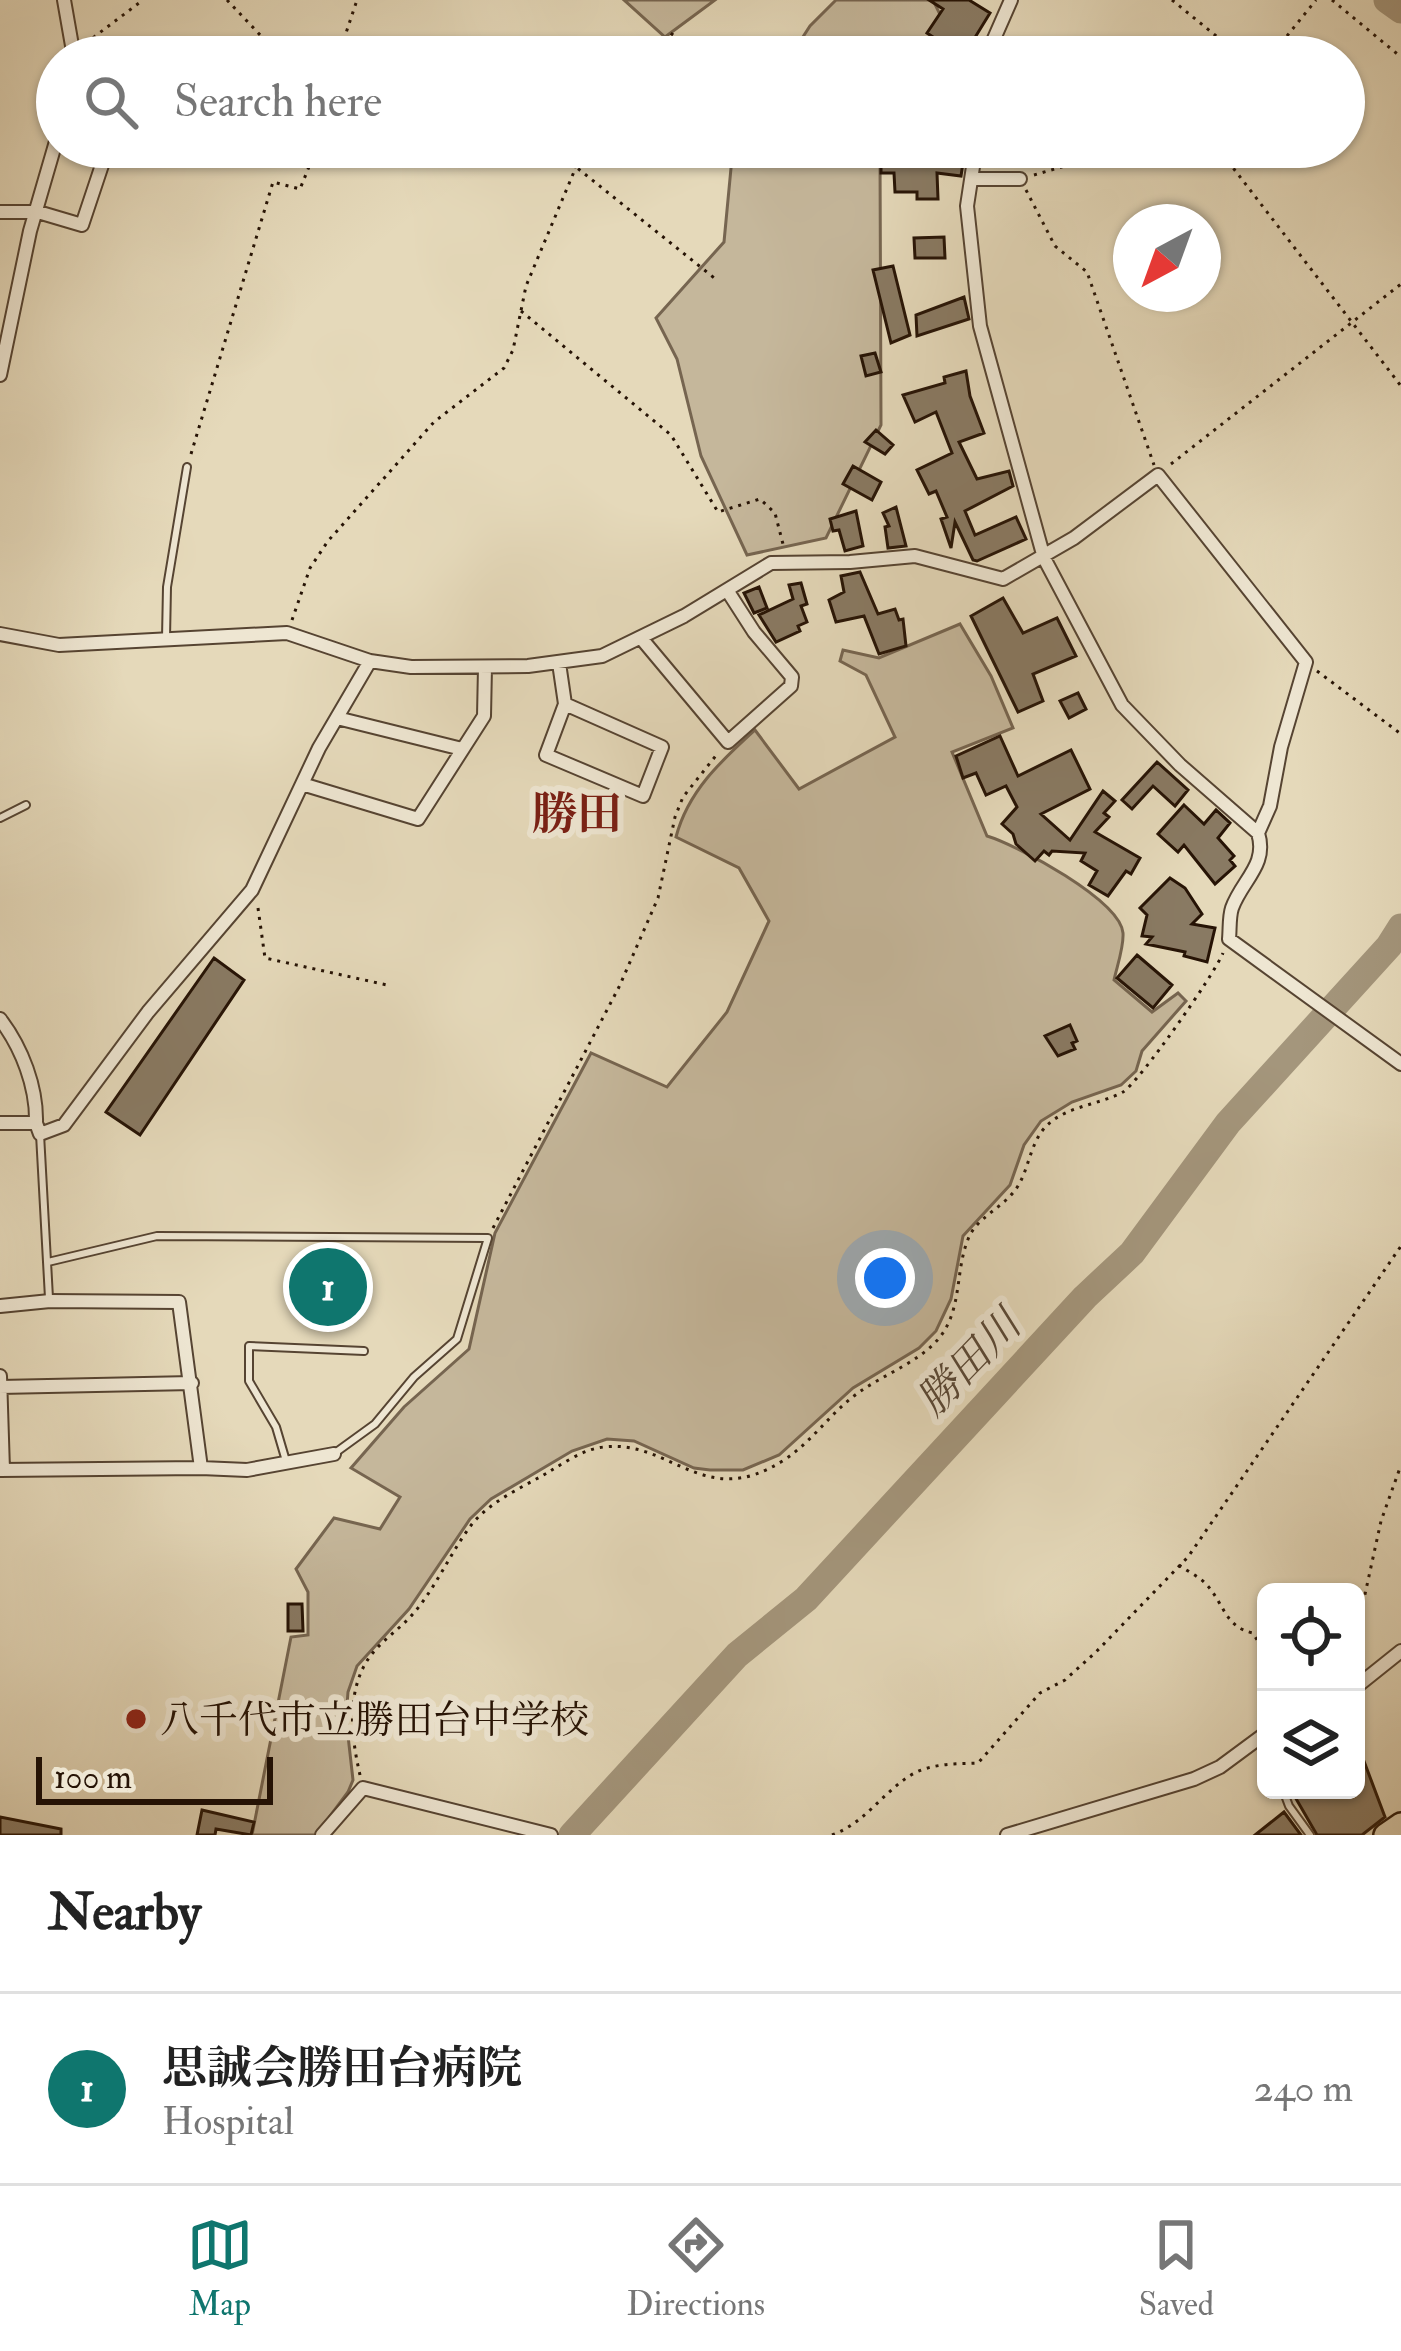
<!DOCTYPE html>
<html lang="en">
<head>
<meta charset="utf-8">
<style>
	body { margin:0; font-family:"IM FELL Double Pica","Noto Serif JP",serif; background:#f6f6f6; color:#222 }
	.controls { position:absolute; right:36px; bottom:36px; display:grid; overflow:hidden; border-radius:18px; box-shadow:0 3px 9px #0004 }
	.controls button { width:108px; height:108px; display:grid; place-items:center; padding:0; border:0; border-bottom:3px solid #e0e0e0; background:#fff; color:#222; font:60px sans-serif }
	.compass { position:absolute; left:1113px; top:204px; width:108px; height:108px; border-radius:50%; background:#fff; box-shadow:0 3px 9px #0004; rotate:221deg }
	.scale { position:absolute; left:36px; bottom:30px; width:237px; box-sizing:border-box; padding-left:12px; border:6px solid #261305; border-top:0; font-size:33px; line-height:42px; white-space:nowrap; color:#261305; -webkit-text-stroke:9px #eee6d2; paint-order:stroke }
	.you { position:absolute; left:885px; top:1278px; width:42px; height:42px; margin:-30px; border:9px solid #fff; border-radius:50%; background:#1a73e8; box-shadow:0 0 0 18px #1a73e833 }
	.badge { display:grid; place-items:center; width:78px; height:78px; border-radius:50%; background:#0f766e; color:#fff; font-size:39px; font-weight:700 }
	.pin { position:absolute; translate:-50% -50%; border:6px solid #fff; box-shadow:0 3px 12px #0006 }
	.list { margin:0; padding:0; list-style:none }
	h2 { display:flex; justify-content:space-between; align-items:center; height:156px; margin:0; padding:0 48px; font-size:51px }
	h2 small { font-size:39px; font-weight:400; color:#767676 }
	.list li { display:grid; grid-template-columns:78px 1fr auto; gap:36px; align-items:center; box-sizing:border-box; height:192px; padding:0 48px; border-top:3px solid #e0e0e0 }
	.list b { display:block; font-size:45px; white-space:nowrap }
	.list p { margin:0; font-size:39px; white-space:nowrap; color:#767676 }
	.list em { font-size:39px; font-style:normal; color:#767676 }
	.icon { flex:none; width:66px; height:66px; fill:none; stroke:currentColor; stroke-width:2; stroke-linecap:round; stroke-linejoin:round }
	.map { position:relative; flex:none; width:1401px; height:1835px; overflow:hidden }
	.search { position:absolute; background:#fff; box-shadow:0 3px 9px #0004; left:36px; right:36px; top:36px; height:132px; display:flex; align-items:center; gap:30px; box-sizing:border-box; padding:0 42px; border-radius:66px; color:#767676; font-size:45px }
	.sheet { height:348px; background:#fff }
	nav { display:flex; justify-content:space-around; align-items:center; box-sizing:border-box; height:168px; border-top:3px solid #e0e0e0; background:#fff; font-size:33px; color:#767676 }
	nav a { display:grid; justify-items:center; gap:6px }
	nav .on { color:#0f766e }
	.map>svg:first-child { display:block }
</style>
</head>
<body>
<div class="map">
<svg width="1401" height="1835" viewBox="0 0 1401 1835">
	<rect width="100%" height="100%" fill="#e5d9ba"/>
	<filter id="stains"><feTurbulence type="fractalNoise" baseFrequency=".00167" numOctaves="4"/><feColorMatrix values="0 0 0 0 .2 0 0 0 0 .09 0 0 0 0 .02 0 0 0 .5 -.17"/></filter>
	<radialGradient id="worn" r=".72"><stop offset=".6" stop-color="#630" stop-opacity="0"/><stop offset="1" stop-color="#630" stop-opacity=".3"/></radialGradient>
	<path fill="#c5b79b" stroke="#766550" stroke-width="3" d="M 624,0 L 715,0 L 665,37 Z
		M 836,0 L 933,0 L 950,35 L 944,57 L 790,57 L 810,26 Z
		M 733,147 L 894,147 L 880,154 L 881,425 L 826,538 L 747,555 L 701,456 L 677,359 L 656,318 L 724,242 Z
		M 960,624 L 991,676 L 1013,728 L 952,752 L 987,836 C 1017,845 1120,900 1123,933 C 1124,947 1117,966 1114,980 L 1152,1012 L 1178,993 L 1186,1001 L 1142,1051 L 1136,1071 L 1121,1085 L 1072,1102 L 1041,1121 L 1024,1145 L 1010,1185 L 963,1236 L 951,1299 L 936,1331 L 919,1348 L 853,1388 L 779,1455 L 743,1470 L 710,1470 L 694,1468 L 634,1441 L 607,1439 L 572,1451 L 491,1499 L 470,1519 L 409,1609 L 357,1666 L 348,1692 L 346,1718 L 353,1780 L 348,1792 L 316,1835 L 252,1835 L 291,1637 L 308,1635 L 308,1592 L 296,1569 L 334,1518 L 380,1529 L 400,1497 L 351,1468 L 404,1407 L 469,1349 L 495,1233 L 591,1053 L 667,1087 L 727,1012 L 769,921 L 739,868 L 676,837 C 688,791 721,761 755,730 L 799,789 L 895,737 L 866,675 L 840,661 L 843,650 L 879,658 Z"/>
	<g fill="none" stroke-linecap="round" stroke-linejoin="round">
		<path stroke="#a4967c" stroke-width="27" d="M 1387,0 L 1401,10
			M 572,1835 L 737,1655 L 806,1599 L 1085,1297 L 1132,1253 L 1228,1123 L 1389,946 L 1401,927"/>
	</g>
	<path fill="#897a63" stroke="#261305" stroke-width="3" d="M 929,0 L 969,0 L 990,13 L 963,57 L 927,33 L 943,9 Z
		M 894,147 L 916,147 L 916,152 L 965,150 L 961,176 L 937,173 L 938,199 L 917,199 L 917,192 L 895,192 L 894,173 L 881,173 L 881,155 L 894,155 Z
		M 944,237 L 945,258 L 915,258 L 914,238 Z
		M 893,266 L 910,335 L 891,343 L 873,270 Z
		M 964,297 L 969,319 L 917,336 L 916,315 Z
		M 875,353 L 881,372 L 866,376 L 861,356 Z
		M 966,371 L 970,396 L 984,433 L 959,442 L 977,479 L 1009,471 L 1013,486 L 965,511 L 975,535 L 1016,517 L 1026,539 L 977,561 L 973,560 L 955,522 L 951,548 L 941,519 L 947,517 L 936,491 L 929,494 L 917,470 L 952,453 L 936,412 L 915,422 L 903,395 L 945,383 L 944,377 Z
		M 876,430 L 893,445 L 885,454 L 865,442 Z
		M 853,466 L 881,482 L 872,500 L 843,484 Z
		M 896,507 L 906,546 L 888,548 L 885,527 L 889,526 L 883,513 Z
		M 856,511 L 863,546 L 845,551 L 839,530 L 833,531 L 830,519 Z
		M 860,572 L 878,614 L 895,609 L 899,620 L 903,619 L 906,646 L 879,654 L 864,616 L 836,622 L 829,600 L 844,592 L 841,576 Z
		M 801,583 L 807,604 L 801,606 L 807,622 L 798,626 L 800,631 L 776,642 L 759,615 L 793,599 L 789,585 Z
		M 759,587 L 767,608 L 754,613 L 744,593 Z
		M 1003,598 L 1023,633 L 1057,618 L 1076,656 L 1033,674 L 1043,701 L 1018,712 L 971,616 Z
		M 1078,693 L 1086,709 L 1069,718 L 1060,701 Z
		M 1000,736 L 1018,776 L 1071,750 L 1090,789 L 1041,814 L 1070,840 L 1103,791 L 1115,801 L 1104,813 L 1109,817 L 1095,832 L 1140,858 L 1131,874 L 1126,871 L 1108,896 L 1089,885 L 1097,871 L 1081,861 L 1085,853 L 1052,851 L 1049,855 L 1044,851 L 1035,861 L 1016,844 L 1013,834 L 1002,824 L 1017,807 L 1006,786 L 986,795 L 976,773 L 963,778 L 956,756 Z
		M 1157,762 L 1188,790 L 1175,806 L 1153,786 L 1132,809 L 1122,800 Z
		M 1184,805 L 1204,824 L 1216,810 L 1230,823 L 1218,838 L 1234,856 L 1230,860 L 1235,866 L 1215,884 L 1184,845 L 1178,852 L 1158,834 Z
		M 1170,878 L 1185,888 L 1202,914 L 1192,924 L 1215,928 L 1207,962 L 1184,956 L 1185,952 L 1146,944 L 1152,937 L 1142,936 L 1147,915 L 1140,908 Z
		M 1137,955 L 1172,985 L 1153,1008 L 1117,978 Z
		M 214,958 L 244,980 L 140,1135 L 106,1112 Z
		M 1070,1025 L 1077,1041 L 1072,1043 L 1075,1049 L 1058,1056 L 1045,1036 Z
		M 288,1604 L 302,1604 L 303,1631 L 288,1631 Z
		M 1356,1740 L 1385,1817 L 1362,1835 L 1317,1835 L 1291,1790 L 1356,1790 Z
		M 202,1810 L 254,1822 L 251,1835 L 216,1829 L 215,1835 L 197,1835 Z
		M 1284,1812 L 1301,1835 L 1255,1835 Z
		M 0,1817 L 61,1829 L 61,1835 L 0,1835 Z"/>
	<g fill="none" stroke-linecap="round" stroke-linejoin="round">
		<g stroke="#564432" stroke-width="10">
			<path id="service" d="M 166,638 L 167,587 L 187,467
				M 0,818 L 26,805
				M 40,1134 L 49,1298
				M 48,1262 L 157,1236 L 488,1238 L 457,1339 L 414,1377 L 375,1424 L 335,1453
				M 286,1461 L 276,1427 L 249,1381 L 249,1346 L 364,1351
				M 1283,1790 L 1289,1806 L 1310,1835"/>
		</g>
		<g stroke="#564432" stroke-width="16">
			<path id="minor" d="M 64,0 L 74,57
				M 986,57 L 1011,0
				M 976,147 L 967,206 L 980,326 L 1044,558 L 1122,705 L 1180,765 L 1258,833 C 1268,865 1242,880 1232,908 C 1229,917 1230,929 1229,939 L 1401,1064
				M 974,179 L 1020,179
				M 0,212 L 38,212 L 82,225 L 108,147
				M 0,375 L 30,231 L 57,138
				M 0,634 L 59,645 L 287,633 L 370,661 L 411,667 L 528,666 L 602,656 L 684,616 L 771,563 L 850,562 L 915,556 L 1003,579 L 1074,538 L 1158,475 L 1306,662 L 1281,747 L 1270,806 L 1258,833
				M 641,638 L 728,742 L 791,686 L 792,677 L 754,632 L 727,590
				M 559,663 L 565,704 L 546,755 L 643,796 L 662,747 L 565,704
				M 337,718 L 462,749
				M 302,784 L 418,819 L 484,716 L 485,667
				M 0,1019 C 22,1048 37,1087 36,1123
				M 0,1123 L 36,1123 L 40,1134 L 64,1125 L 148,1012 L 252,890 L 319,748 L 370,661
				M 0,1306 L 50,1301 L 179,1302 L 201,1468 L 0,1470
				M 0,1376 L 3,1470
				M 0,1387 L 192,1383
				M 201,1468 L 247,1470 L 334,1454
				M 1356,1687 L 1401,1651
				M 322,1835 L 363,1788 L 551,1835
				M 1007,1835 L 1194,1779 L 1220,1767 L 1266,1733"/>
		</g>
		<g stroke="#261305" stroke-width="26">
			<path id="trunk" d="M 1385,1835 L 1401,1824"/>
		</g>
		<path stroke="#261305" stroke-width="3" stroke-dasharray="3 6" stroke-linecap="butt" d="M 227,0 L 281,57
			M 1172,0 L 1242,57
			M 1332,0 L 1401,57
			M 86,43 L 143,0
			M 338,57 L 357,0
			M 655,57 L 675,30
			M 1270,57 L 1316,0
			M 590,147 L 576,167 L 718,281
			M 1217,147 L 1401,386
			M 1034,175 L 1130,147
			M 1026,190 L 1055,246 L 1087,272 L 1154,465
			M 521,311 L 671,435 L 718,512 L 760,499 L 775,513 L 784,548
			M 191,454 L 273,182 L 300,189 L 317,147
			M 1171,464 L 1401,284
			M 292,620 L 310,568 L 328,541 L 434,422 L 504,368 L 513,350 L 526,286 L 576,167 L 520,147
			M 1317,671 L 1401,734
			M 258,908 L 265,958 L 387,985
			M 493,1228 L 619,987 L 658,898 L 675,817 L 683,797 L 718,753
			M 1179,1565 C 1187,1571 1198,1576 1205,1583 C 1224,1602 1224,1627 1253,1633 L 1266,1655
			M 1356,1620 L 1362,1608 L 1381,1521 L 1401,1465
			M 360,1775 C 352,1740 347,1701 363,1668 C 374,1645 396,1633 412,1615 C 436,1588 450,1553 472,1524 C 491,1501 521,1488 547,1473 C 564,1463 583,1449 604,1447 C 671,1439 704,1512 784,1460 C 813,1441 831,1412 858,1393 C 884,1374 920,1362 940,1337 C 964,1306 954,1265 971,1233 C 981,1216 1004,1206 1016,1189 C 1028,1172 1029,1149 1042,1131 C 1061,1106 1097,1106 1123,1092 C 1140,1081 1214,975 1223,953
			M 832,1835 C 865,1823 882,1793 911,1775 C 931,1763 956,1764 978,1763 L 1040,1693 L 1065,1680 L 1096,1652 L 1188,1557 L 1401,1246"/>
		<use href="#service" stroke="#eee6d2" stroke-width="6"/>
		<use href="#minor" stroke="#eee6d2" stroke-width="12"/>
		<use href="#trunk" stroke="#e5d9ba" stroke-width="21"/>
	</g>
	<circle fill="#8f2418" stroke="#eee6d2" stroke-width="4.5" cx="136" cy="1719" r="12"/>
	<g text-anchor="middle" stroke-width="12" stroke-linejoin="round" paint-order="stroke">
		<g font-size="39" fill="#261305" stroke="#eee6d2" text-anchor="start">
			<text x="160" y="1733">八千代市立勝田台中学校</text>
		</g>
		<g font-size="42" font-style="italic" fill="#584735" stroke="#eee6d2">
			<text transform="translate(968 1362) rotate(-46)" y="15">勝田川</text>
		</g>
		<g font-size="45" font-weight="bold" fill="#7a1f14" stroke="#eee6d2">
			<text x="577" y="829">勝田</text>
		</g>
	</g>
	<rect width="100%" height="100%" filter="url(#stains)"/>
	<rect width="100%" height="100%" fill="url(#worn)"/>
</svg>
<div class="controls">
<button><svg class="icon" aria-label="locate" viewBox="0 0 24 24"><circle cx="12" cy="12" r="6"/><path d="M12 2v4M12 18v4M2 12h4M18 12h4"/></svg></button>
<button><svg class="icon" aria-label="layers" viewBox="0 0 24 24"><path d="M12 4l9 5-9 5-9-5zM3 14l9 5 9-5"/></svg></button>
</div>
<svg class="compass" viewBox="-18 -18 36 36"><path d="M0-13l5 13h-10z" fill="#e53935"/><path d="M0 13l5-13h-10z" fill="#767676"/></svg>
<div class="scale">100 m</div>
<div class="you"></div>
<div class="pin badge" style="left:328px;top:1287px">1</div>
<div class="search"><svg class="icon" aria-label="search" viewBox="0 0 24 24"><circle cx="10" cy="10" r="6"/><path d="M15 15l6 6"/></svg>Search here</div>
</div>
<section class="sheet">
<h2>Nearby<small></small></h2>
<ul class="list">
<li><span class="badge">1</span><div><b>思誠会勝田台病院</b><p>Hospital</p></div><em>240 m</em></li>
</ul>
</section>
<nav>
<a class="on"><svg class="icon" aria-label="map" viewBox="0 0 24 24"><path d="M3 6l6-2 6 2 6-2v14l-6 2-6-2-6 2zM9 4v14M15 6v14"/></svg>Map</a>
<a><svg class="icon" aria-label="directions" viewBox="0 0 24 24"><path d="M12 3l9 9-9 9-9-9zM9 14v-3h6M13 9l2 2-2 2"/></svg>Directions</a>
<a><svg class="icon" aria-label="saved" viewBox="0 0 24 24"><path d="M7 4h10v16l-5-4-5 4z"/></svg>Saved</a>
</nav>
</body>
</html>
